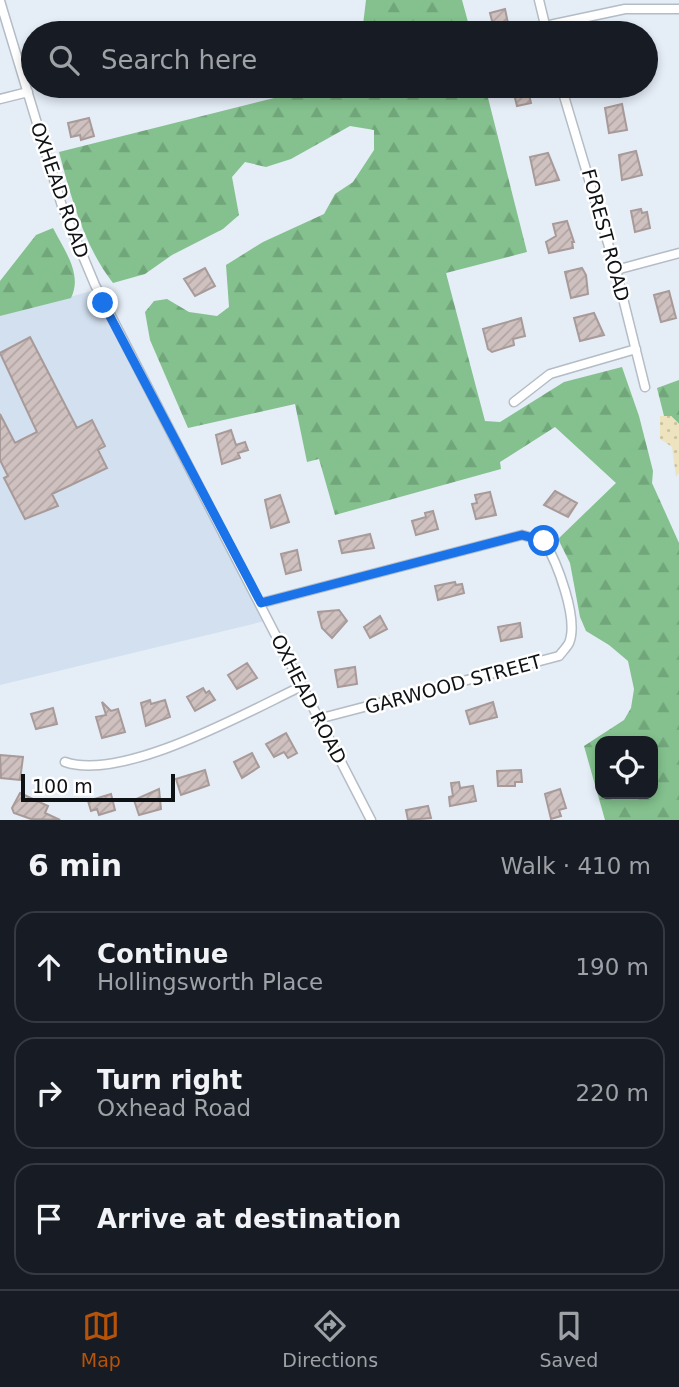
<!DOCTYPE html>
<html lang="en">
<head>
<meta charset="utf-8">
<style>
	body { margin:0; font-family:"DejaVu Sans",sans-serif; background:#20242c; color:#f1f3f6 }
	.controls { position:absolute; right:21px; bottom:21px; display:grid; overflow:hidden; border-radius:14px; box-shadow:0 4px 10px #0003 }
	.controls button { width:63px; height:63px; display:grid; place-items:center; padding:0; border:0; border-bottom:2px solid #363941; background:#171b24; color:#f1f3f6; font:35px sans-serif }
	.scale { position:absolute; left:21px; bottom:18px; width:154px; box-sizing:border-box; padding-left:7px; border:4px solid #0f1215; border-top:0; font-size:19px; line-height:24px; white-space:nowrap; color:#0f1215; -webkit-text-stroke:5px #fff; paint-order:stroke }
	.stop { position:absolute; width:21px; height:21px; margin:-16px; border:5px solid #1a73e8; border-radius:50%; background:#fff }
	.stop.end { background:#1a73e8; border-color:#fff; box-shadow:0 2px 7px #0008 }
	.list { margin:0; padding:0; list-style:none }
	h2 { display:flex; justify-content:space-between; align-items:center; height:91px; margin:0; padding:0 28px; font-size:30px }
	h2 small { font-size:23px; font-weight:400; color:#9ea1a6 }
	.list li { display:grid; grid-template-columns:46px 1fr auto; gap:21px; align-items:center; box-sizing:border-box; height:112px; margin:0 14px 14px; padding:0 14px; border:2px solid #363941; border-radius:21px }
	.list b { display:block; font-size:26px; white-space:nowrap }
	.list p { margin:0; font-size:23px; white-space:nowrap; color:#9ea1a6 }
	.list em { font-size:23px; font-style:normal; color:#9ea1a6 }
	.icon { flex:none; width:38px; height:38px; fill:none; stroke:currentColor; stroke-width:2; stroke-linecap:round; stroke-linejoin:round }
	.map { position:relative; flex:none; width:679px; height:820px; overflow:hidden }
	.search { position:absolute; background:#171b24; box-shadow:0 4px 10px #0003; left:21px; right:21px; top:21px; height:77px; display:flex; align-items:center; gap:18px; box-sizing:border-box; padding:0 24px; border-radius:38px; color:#9ea1a6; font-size:26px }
	.sheet { height:469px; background:#171b24 }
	nav { display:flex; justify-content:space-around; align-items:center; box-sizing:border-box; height:98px; border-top:2px solid #363941; background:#171b24; font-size:19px; color:#9ea1a6 }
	nav a { display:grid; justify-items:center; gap:4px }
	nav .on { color:#b45309 }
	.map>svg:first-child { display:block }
</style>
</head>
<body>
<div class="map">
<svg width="679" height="820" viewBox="0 0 679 820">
	<defs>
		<pattern id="forest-firs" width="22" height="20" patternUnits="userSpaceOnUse" patternTransform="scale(1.75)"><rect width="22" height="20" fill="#84c18e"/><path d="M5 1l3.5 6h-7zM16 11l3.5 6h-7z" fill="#71a57a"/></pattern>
		<pattern id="sand-dots" width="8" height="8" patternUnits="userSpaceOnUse" patternTransform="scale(1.75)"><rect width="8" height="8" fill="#ede3be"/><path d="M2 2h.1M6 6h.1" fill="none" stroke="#cac2a2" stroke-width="1.8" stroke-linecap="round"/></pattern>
		<pattern id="building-hatch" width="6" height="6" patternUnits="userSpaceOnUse" patternTransform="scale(1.75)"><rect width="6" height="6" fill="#cfc1bf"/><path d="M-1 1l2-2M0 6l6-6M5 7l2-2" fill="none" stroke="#b1a5a3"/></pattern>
	</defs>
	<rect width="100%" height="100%" fill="#e5edf7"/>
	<path fill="#d2e0ef" d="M 95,290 L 269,620 L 0,685 L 0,316 Z"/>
	<path fill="url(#forest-firs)" fill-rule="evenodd" d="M 366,0 L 462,0 L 471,33 L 362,33 Z
		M 322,86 L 485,86 L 527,252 L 446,273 L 485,421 L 500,422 L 564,382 L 622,367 L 639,416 L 653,471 L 652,483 L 679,543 L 679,820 L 605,820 L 584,746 L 624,720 L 631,708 L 634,689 L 628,661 L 609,645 L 586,631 L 580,617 L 570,563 L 558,539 L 616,483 L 555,427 L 500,462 L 501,469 L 335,515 L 319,459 L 307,462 L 295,404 L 188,428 L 150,340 L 145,312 L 154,301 L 167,299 L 189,312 L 217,316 L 229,307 L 226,265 L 263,242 L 324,214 L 335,194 L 353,182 L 374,150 L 374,130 L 350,126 L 291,159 L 266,167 L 245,162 L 232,177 L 239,215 L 223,229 L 172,255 L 145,274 L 113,283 C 84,246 71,197 59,152 ZM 600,741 L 653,741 L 653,794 L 600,794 Z
		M 53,228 C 64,250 83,274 71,298 L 0,316 L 0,281 L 36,235 Z
		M 679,380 L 679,424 L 671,416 L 664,416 L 657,388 Z"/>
	<path fill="url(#sand-dots)" d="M 660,416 L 671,416 L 679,424 L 679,473 L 676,477 L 672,447 L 660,439 Z"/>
	<path fill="url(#building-hatch)" stroke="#a79a98" stroke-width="2" d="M 505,9 L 510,33 L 495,33 L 490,13 Z
		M 512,86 L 527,86 L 531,103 L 517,106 Z
		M 622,104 L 627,130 L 609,133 L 605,108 Z
		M 89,118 L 94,136 L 81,140 L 80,135 L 71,137 L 68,123 Z
		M 636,151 L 642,175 L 622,180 L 619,155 Z
		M 548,153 L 559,180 L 536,185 L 530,157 Z
		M 641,209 L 642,213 L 647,212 L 650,228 L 635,232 L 631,211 Z
		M 567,221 L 574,242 L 572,242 L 573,248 L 549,253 L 546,242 L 556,236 L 553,224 Z
		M 205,268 L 215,286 L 195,296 L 184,279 Z
		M 582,268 L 586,275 L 588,294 L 571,298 L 565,272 Z
		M 669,291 L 676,318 L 661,322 L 654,295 Z
		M 594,313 L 604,335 L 580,341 L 574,318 Z
		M 521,318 L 525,336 L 513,339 L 514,345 L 492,352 L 488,349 L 483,329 Z
		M 30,337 L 77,428 L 92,420 L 105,446 L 98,450 L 107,468 L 52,494 L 58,506 L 25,519 L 4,478 L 8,476 L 0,460 L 0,414 L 15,443 L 37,432 L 0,353 Z
		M 231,430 L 236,445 L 245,442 L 248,450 L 238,453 L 240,458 L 222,464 L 216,435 Z
		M 555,491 L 577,503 L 568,517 L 544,505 Z
		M 490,492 L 496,515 L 476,519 L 472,504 L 477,503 L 475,495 Z
		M 280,495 L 289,522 L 271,528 L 265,500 Z
		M 433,511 L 438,529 L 416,535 L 412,521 L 426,517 L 425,513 Z
		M 370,534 L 374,548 L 342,553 L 339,541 Z
		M 297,550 L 301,570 L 286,574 L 281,554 Z
		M 455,582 L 456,585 L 462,584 L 464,593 L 438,600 L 435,586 Z
		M 339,610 L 347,621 L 332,638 L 322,628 L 318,612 Z
		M 380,616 L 387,629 L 370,638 L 364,627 Z
		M 520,623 L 522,637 L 501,641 L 498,627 Z
		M 247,663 L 257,678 L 237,689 L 228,675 Z
		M 355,667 L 357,684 L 338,687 L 335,670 Z
		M 203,688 L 206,693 L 209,691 L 215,700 L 195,711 L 187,697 Z
		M 150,700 L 151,704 L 165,700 L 170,717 L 146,726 L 141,703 Z
		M 102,702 L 111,711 L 118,709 L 125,732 L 102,738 L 96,717 L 106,715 Z
		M 493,702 L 497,717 L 470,724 L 466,711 Z
		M 53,708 L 57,724 L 36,729 L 31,714 Z
		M 286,733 L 297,753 L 288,758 L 284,752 L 274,757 L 266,744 Z
		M 252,753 L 259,767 L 242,778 L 234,762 Z
		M 0,755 L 23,757 L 20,780 L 1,778 Z
		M 205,770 L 209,785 L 181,795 L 176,779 Z
		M 521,770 L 522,782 L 515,782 L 515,786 L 498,786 L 497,771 Z
		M 459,782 L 460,788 L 473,786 L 476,801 L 450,806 L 449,797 L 453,796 L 451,783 Z
		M 159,789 L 161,809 L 139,815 L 134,800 Z
		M 560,789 L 566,808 L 559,810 L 561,816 L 551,819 L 545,794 Z
		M 20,793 L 48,806 L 45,813 L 60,820 L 31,819 L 14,813 L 12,808 Z
		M 111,794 L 115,810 L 99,815 L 97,809 L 91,811 L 88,801 Z
		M 428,806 L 431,818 L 408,820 L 406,810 Z"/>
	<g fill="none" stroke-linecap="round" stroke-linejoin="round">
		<g stroke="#b4bcc5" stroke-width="11">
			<path id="minor" d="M 539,0 L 547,33
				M 0,1 L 62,206 L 95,285 L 371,820
				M 545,26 L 625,9 L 679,9
				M 561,86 L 616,270 L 645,387
				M 0,99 L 28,92
				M 616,270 L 679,253
				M 514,402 L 550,374 L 636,349
				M 261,603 L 522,535 L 544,541 C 557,562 579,619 569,643 C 567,647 562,652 559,656 L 318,719
				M 65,762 C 123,782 247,712 302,686"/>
		</g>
		<use href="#minor" stroke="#fff" stroke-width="8"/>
	</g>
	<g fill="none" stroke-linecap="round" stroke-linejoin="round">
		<path stroke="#1a73e8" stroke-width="9" d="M 103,303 L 261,603 L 522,535 L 544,541"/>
	</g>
	<g text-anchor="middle" stroke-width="5" stroke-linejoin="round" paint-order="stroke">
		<g font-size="19" fill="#0f1215" stroke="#fff">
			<text transform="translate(60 190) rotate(71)" y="7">OXHEAD ROAD</text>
			<text transform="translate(606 235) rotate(75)" y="7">FOREST ROAD</text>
			<text transform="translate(453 684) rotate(-15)" y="7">GARWOOD STREET</text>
			<text transform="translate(309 699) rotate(63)" y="7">OXHEAD ROAD</text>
		</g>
	</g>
</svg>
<div class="controls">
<button><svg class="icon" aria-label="locate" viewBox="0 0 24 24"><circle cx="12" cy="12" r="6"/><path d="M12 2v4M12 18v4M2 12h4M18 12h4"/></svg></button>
</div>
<div class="scale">100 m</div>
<div class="stop" style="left:544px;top:541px"></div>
<div class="stop end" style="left:103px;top:303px"></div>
<div class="search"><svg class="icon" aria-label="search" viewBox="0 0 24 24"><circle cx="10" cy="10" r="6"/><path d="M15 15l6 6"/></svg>Search here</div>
</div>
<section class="sheet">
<h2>6 min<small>Walk · 410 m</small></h2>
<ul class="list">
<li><svg class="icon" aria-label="ahead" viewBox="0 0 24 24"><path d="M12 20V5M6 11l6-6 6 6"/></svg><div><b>Continue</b><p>Hollingsworth Place</p></div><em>190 m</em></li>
<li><svg class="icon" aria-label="right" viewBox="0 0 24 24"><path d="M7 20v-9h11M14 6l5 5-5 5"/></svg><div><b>Turn right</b><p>Oxhead Road</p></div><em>220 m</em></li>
<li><svg class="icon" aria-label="arrive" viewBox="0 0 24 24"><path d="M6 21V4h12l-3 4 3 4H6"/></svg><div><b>Arrive at destination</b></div></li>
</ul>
</section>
<nav>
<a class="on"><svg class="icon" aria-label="map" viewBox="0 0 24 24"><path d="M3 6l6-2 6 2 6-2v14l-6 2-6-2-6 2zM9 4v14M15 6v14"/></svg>Map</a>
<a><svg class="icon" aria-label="directions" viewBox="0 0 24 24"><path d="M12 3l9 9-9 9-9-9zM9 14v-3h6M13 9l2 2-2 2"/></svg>Directions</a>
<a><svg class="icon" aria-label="saved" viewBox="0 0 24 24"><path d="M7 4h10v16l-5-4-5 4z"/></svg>Saved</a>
</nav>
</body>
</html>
